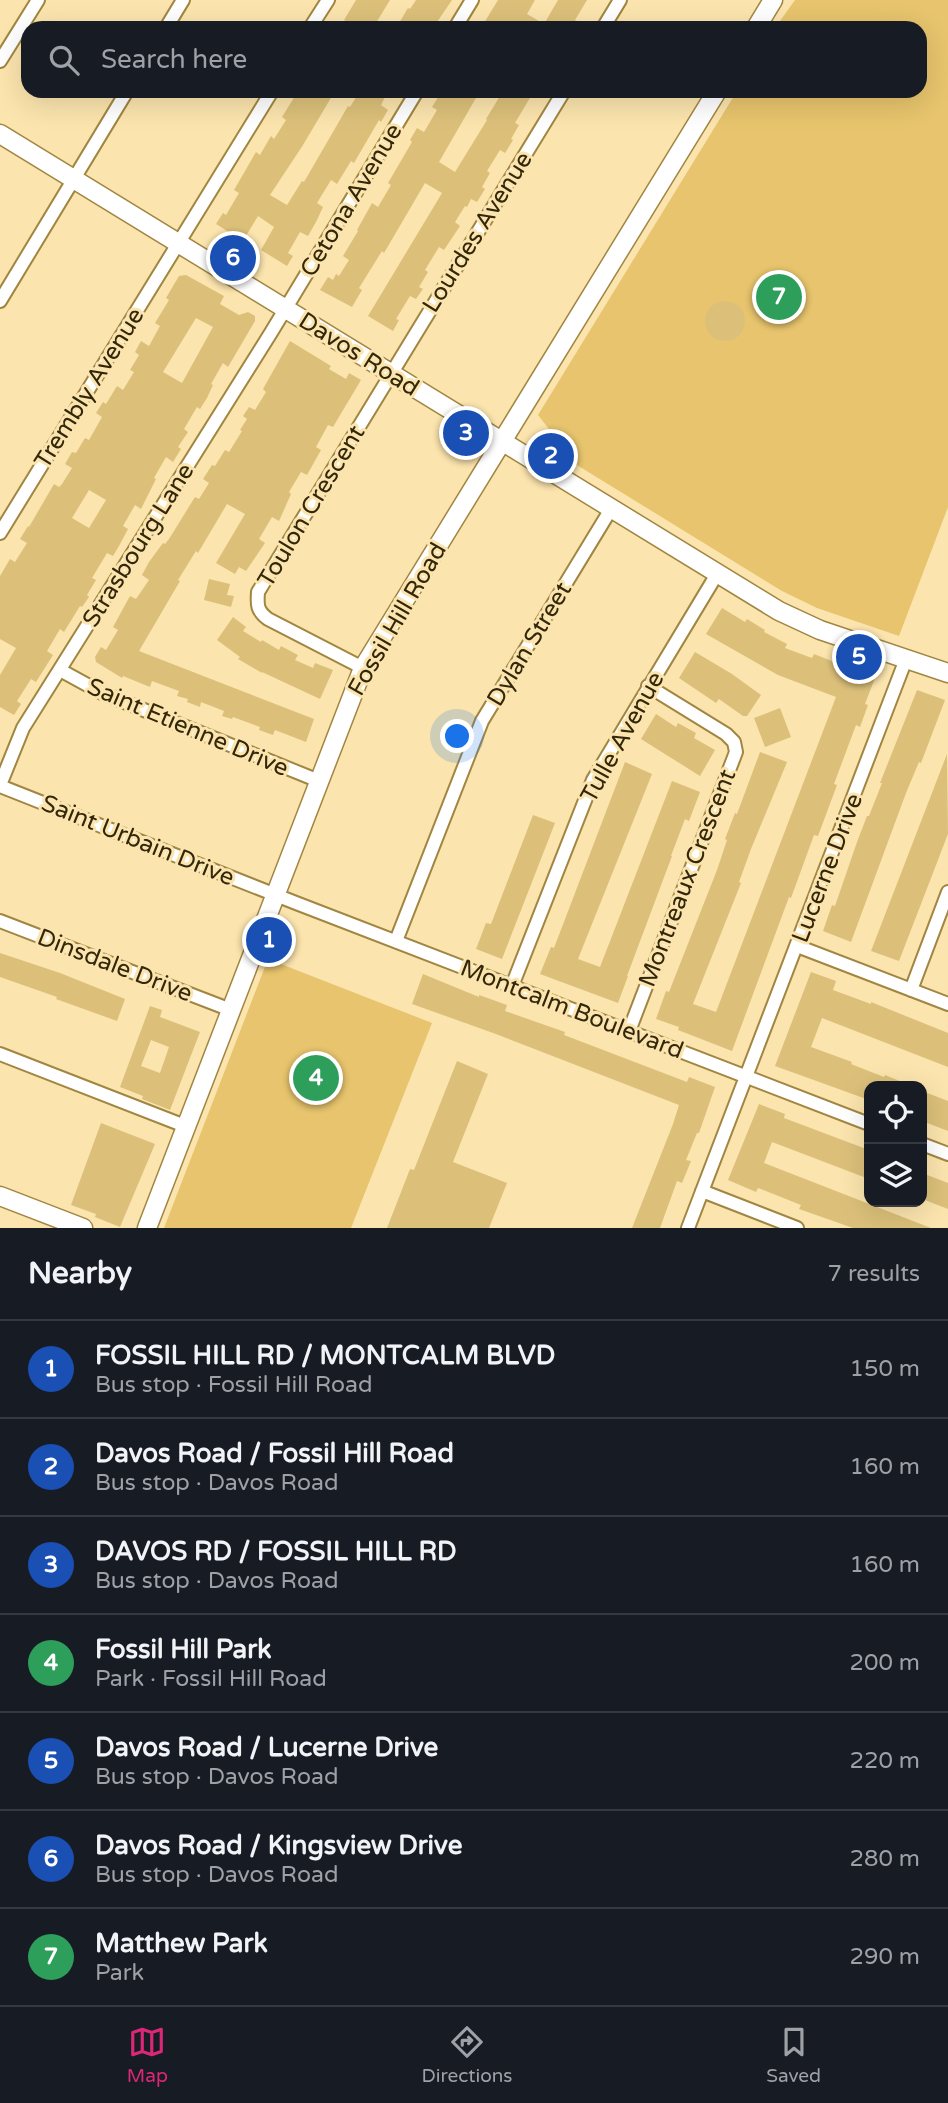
<!DOCTYPE html>
<html lang="en">
<head>
<meta charset="utf-8">
<style>
	body { margin:0; font-family:"Varela Round",sans-serif; background:#20242c; color:#f1f3f6 }
	.controls { position:absolute; right:21px; bottom:21px; display:grid; overflow:hidden; border-radius:14px; box-shadow:0 7px 28px #0002 }
	.controls button { width:63px; height:63px; display:grid; place-items:center; padding:0; border:0; border-bottom:2px solid #363941; background:#171b24; color:#f1f3f6; font:35px sans-serif }
	.you { position:absolute; left:458px; top:737px; width:24px; height:24px; margin:-18px; border:5px solid #fff; border-radius:50%; background:#1a73e8; box-shadow:0 0 0 10px #1a73e833 }
	.badge { display:grid; place-items:center; width:46px; height:46px; border-radius:50%; background:#db2777; color:#fff; font-size:23px; font-weight:700 }
	.pin { position:absolute; translate:-50% -50%; border:4px solid #fff; box-shadow:0 2px 7px #0006 }
	.list { margin:0; padding:0; list-style:none }
	h2 { display:flex; justify-content:space-between; align-items:center; height:91px; margin:0; padding:0 28px; font-size:30px }
	h2 small { font-size:23px; font-weight:400; color:#9ea1a6 }
	.list li { display:grid; grid-template-columns:46px 1fr auto; gap:21px; align-items:center; box-sizing:border-box; height:98px; padding:0 28px; border-top:2px solid #363941 }
	.list b { display:block; font-size:26px; white-space:nowrap }
	.list p { margin:0; font-size:23px; white-space:nowrap; color:#9ea1a6 }
	.list em { font-size:23px; font-style:normal; color:#9ea1a6 }
	.icon { flex:none; width:38px; height:38px; fill:none; stroke:currentColor; stroke-width:2; stroke-linecap:round; stroke-linejoin:round }
	.map { position:relative; flex:none; width:948px; height:1228px; overflow:hidden }
	.search { position:absolute; background:#171b24; box-shadow:0 7px 28px #0002; left:21px; right:21px; top:21px; height:77px; display:flex; align-items:center; gap:18px; box-sizing:border-box; padding:0 24px; border-radius:21px; color:#9ea1a6; font-size:26px }
	.sheet { height:777px; background:#171b24 }
	nav { display:flex; justify-content:space-around; align-items:center; box-sizing:border-box; height:98px; border-top:2px solid #363941; background:#171b24; font-size:19px; color:#9ea1a6 }
	nav a { display:grid; justify-items:center; gap:4px }
	nav .on { color:#db2777 }
	.map>svg:first-child { display:block }
</style>
</head>
<body>
<div class="map">
<svg width="948" height="1228" viewBox="0 0 948 1228">
	<rect width="100%" height="100%" fill="#fbe4ad"/>
	<path fill="#e7c46d" d="M 795,0 L 948,0 L 948,507 L 899,636 L 817,608 L 782,591 L 559,454 L 556,438 L 538,415 L 737,91 L 920,91 L 920,28 L 775,28 Z
		M 268,959 L 432,1023 L 351,1228 L 164,1228 Z"/>
	<path fill="#dcc07a" fill-rule="evenodd" d="M 356,0 L 390,0 L 373,28 L 347,28 L 350,23 L 344,20 Z
		M 416,0 L 452,0 L 433,28 L 396,28 L 408,8 L 410,9 Z
		M 498,0 L 535,0 L 527,14 L 544,24 L 558,0 L 587,0 L 575,20 L 589,28 L 481,28 Z
		M 298,91 L 335,91 L 303,145 L 270,195 L 287,205 L 302,181 L 304,182 L 348,106 L 350,107 L 360,91 L 388,91 L 381,105 L 388,110 L 381,122 L 379,120 L 354,163 L 351,161 L 337,184 L 331,180 L 317,203 L 323,207 L 316,222 L 308,236 L 300,232 L 288,253 L 293,256 L 287,266 L 261,250 L 274,227 L 258,216 L 243,241 L 216,224 L 223,213 L 226,215 L 239,193 L 234,190 L 256,152 L 260,155 L 271,136 L 274,139 L 286,120 L 282,117 Z
		M 442,91 L 480,91 L 439,162 L 455,172 L 487,120 L 486,119 L 503,91 L 534,91 L 515,123 L 519,125 L 511,139 L 513,140 L 505,153 L 500,150 L 487,171 L 490,173 L 482,187 L 485,189 L 477,202 L 471,199 L 467,207 L 465,206 L 455,222 L 460,226 L 444,250 L 439,247 L 425,270 L 428,272 L 419,287 L 423,289 L 416,299 L 410,296 L 396,319 L 399,320 L 393,331 L 368,316 L 442,193 L 425,183 L 384,253 L 382,251 L 359,288 L 362,290 L 352,307 L 320,290 L 328,277 L 333,280 L 336,274 L 339,276 L 349,260 L 343,256 L 358,231 L 357,230 L 372,203 L 378,207 L 391,185 L 388,183 L 412,142 L 410,140 L 417,128 L 424,132 L 437,110 L 432,107 Z
		M 186,275 L 224,296 L 220,304 L 239,315 L 248,312 L 255,316 L 255,321 L 228,367 L 223,363 L 211,384 L 213,385 L 207,398 L 200,409 L 197,407 L 184,429 L 188,432 L 178,447 L 181,449 L 173,462 L 166,457 L 154,478 L 156,479 L 141,509 L 135,505 L 123,526 L 128,529 L 119,546 L 113,556 L 107,553 L 92,578 L 96,580 L 87,595 L 89,597 L 82,607 L 80,606 L 64,632 L 60,629 L 47,651 L 53,655 L 36,682 L 31,679 L 17,701 L 21,704 L 14,715 L 0,707 L 0,675 L 16,648 L 0,639 L 0,576 L 10,559 L 15,562 L 27,543 L 20,539 L 28,526 L 29,527 L 54,484 L 59,487 L 62,484 L 72,468 L 65,464 L 72,452 L 76,453 L 85,438 L 89,440 L 102,417 L 96,413 L 103,402 L 106,404 L 117,386 L 123,390 L 134,372 L 130,370 L 139,355 L 135,352 L 141,341 L 149,346 L 160,326 L 155,323 L 169,300 L 166,298 L 179,276 ZM 196,318 L 213,327 L 182,383 L 163,372 ZM 89,490 L 106,500 L 89,528 L 72,518 Z
		M705 321a20 20 0 1 1 40 0a20 20 0 1 1-40 0Z
		M 290,341 L 331,366 L 329,369 L 346,379 L 349,373 L 361,380 L 333,427 L 328,425 L 316,447 L 321,450 L 307,475 L 301,472 L 289,492 L 291,494 L 279,521 L 272,517 L 259,539 L 265,543 L 246,571 L 239,567 L 235,574 L 216,563 L 245,514 L 227,504 L 198,553 L 196,551 L 178,580 L 180,581 L 139,651 L 314,719 L 306,742 L 275,730 L 273,735 L 259,730 L 260,727 L 233,717 L 232,719 L 222,716 L 224,711 L 201,702 L 200,707 L 187,702 L 188,699 L 177,696 L 179,691 L 152,681 L 150,687 L 123,676 L 122,678 L 96,662 L 95,657 L 101,647 L 106,650 L 118,630 L 113,627 L 130,596 L 136,599 L 149,580 L 142,575 L 149,562 L 163,543 L 165,544 L 169,539 L 195,497 L 199,499 L 209,483 L 203,479 L 212,465 L 215,466 L 225,450 L 229,452 L 242,431 L 240,430 L 247,419 L 243,416 L 249,407 L 255,410 L 266,392 L 263,389 Z
		M 209,579 L 230,584 L 227,595 L 234,596 L 231,607 L 204,600 Z
		M 722,608 L 745,622 L 747,619 L 765,630 L 764,632 L 787,644 L 785,648 L 812,658 L 814,654 L 875,678 L 865,704 L 868,705 L 860,727 L 856,725 L 834,784 L 837,785 L 818,836 L 814,835 L 791,898 L 789,897 L 732,1051 L 678,1030 L 679,1027 L 656,1019 L 666,991 L 669,992 L 717,870 L 727,840 L 725,839 L 735,813 L 737,814 L 760,752 L 787,762 L 751,849 L 739,882 L 741,883 L 693,1004 L 716,1012 L 836,697 L 778,675 L 706,634 Z
		M 233,617 L 246,627 L 243,631 L 261,642 L 262,640 L 279,650 L 281,646 L 298,655 L 295,660 L 313,668 L 315,663 L 333,670 L 320,699 L 262,672 L 262,673 L 238,659 L 240,657 L 217,640 Z
		M 695,652 L 732,674 L 761,695 L 747,716 L 743,716 L 719,699 L 716,703 L 679,678 Z
		M 917,690 L 945,700 L 921,763 L 919,762 L 906,793 L 851,942 L 823,931 L 832,905 L 835,906 L 857,842 L 867,816 L 869,816 L 882,783 L 880,783 Z
		M 780,708 L 791,737 L 765,747 L 754,718 Z
		M 656,714 L 676,727 L 678,723 L 696,733 L 694,738 L 715,750 L 700,776 L 641,739 Z
		M 947,754 L 948,834 L 899,961 L 871,951 Z
		M 625,762 L 652,774 L 578,959 L 600,967 L 672,781 L 700,792 L 689,821 L 685,819 L 671,856 L 672,856 L 627,976 L 628,976 L 618,1003 L 540,974 L 551,947 L 554,948 Z
		M 533,815 L 555,823 L 502,959 L 476,949 L 486,923 L 491,924 Z
		M 0,953 L 60,973 L 125,999 L 117,1021 L 56,999 L 57,997 L 0,977 Z
		M 811,972 L 836,981 L 833,990 L 871,1004 L 871,1002 L 948,1033 L 948,1067 L 822,1018 L 811,1047 L 852,1062 L 851,1064 L 884,1077 L 885,1075 L 912,1086 L 869,1086 L 869,1100 L 775,1066 Z
		M 423,974 L 479,997 L 479,995 L 507,1005 L 505,1011 L 565,1032 L 564,1035 L 687,1082 L 689,1077 L 715,1087 L 699,1133 L 697,1133 L 686,1160 L 691,1161 L 682,1183 L 677,1181 L 660,1228 L 632,1228 L 673,1124 L 679,1105 L 496,1034 L 412,1004 Z
		M 150,1006 L 162,1010 L 160,1017 L 200,1032 L 170,1110 L 142,1099 L 143,1096 L 120,1087 ZM 151,1040 L 169,1047 L 160,1073 L 141,1066 Z
		M 457,1061 L 488,1074 L 453,1162 L 507,1183 L 489,1228 L 387,1228 L 410,1169 L 414,1170 Z
		M 922,1091 L 948,1101 L 948,1131 L 922,1121 Z
		M 759,1104 L 785,1114 L 784,1118 L 869,1150 L 869,1179 L 772,1142 L 764,1163 L 931,1228 L 853,1228 L 799,1209 L 801,1205 L 758,1188 L 756,1192 L 728,1180 Z
		M 101,1123 L 155,1144 L 120,1227 L 95,1217 L 96,1214 L 71,1205 Z
		M 922,1173 L 948,1183 L 948,1209 L 922,1199 Z"/>
	<g fill="none" stroke-linecap="round" stroke-linejoin="round">
		<g stroke="#a18641" stroke-width="16">
			<path id="street" d="M 166,28 L 183,0
				M 310,28 L 328,0
				M 455,28 L 472,0
				M 603,28 L 620,0
				M 0,61 L 38,0
				M 0,301 L 127,91
				M 0,533 L 272,91
				M 363,668 L 268,619 C 257,611 257,605 258,592 L 564,91
				M 60,670 L 102,693 L 319,781
				M 0,785 L 23,728 L 272,331 L 417,91
				M 0,786 L 296,903 L 869,1124
				M 0,921 L 231,1010
				M 396,941 L 482,721 L 611,509
				M 797,946 L 948,1004
				M 512,986 L 593,780 L 717,574
				M 911,990 L 948,892
				M 629,1031 L 736,752 L 734,742 L 726,734 L 648,686
				M 0,1054 L 185,1126
				M 922,1144 L 948,1154
				M 702,1191 L 797,1228
				M 688,1228 L 906,659"/>
		</g>
		<g stroke="#a18641" stroke-width="21">
			<path id="secondary" d="M 756,28 L 773,0
				M 0,134 L 779,611 L 820,630 L 948,673
				M 0,1196 L 83,1228
				M 147,1228 L 363,668 L 717,91"/>
		</g>
		<use href="#street" stroke="#fff" stroke-width="12"/>
		<use href="#secondary" stroke="#fff" stroke-width="18"/>
	</g>
	<g text-anchor="middle" stroke-width="6" stroke-linejoin="round" paint-order="stroke">
		<g font-size="24" fill="#32270a" stroke="#fbe4ad">
			<text transform="translate(351 200) rotate(-59)" y="8">Cetona Avenue</text>
			<text transform="translate(477 232) rotate(-58)" y="8">Lourdes Avenue</text>
			<text transform="translate(359 354) rotate(32)" y="8">Davos Road</text>
			<text transform="translate(89 388) rotate(-58)" y="8">Trembly Avenue</text>
			<text transform="translate(311 506) rotate(-59)" y="8">Toulon Crescent</text>
			<text transform="translate(138 545) rotate(-58)" y="8">Strasbourg Lane</text>
			<text transform="translate(397 619) rotate(-60)" y="8">Fossil Hill Road</text>
			<text transform="translate(529 644) rotate(-59)" y="8">Dylan Street</text>
			<text transform="translate(188 727) rotate(23)" y="8">Saint Etienne Drive</text>
			<text transform="translate(622 737) rotate(-61)" y="8">Tulle Avenue</text>
			<text transform="translate(138 840) rotate(22)" y="8">Saint Urbain Drive</text>
			<text transform="translate(827 868) rotate(-69)" y="8">Lucerne Drive</text>
			<text transform="translate(687 878) rotate(-69)" y="8">Montreaux Crescent</text>
			<text transform="translate(115 965) rotate(21)" y="8">Dinsdale Drive</text>
			<text transform="translate(572 1009) rotate(21)" y="8">Montcalm Boulevard</text>
		</g>
	</g>
</svg>
<div class="controls">
<button><svg class="icon" aria-label="locate" viewBox="0 0 24 24"><circle cx="12" cy="12" r="6"/><path d="M12 2v4M12 18v4M2 12h4M18 12h4"/></svg></button>
<button><svg class="icon" aria-label="layers" viewBox="0 0 24 24"><path d="M12 4l9 5-9 5-9-5zM3 14l9 5 9-5"/></svg></button>
</div>
<div class="you"></div>
<div class="pin badge" style="left:269px;top:940px;background:#1a4fb4">1</div>
<div class="pin badge" style="left:551px;top:456px;background:#1a4fb4">2</div>
<div class="pin badge" style="left:466px;top:433px;background:#1a4fb4">3</div>
<div class="pin badge" style="left:316px;top:1078px;background:#2e9e5b">4</div>
<div class="pin badge" style="left:859px;top:657px;background:#1a4fb4">5</div>
<div class="pin badge" style="left:233px;top:258px;background:#1a4fb4">6</div>
<div class="pin badge" style="left:779px;top:297px;background:#2e9e5b">7</div>
<div class="search"><svg class="icon" aria-label="search" viewBox="0 0 24 24"><circle cx="10" cy="10" r="6"/><path d="M15 15l6 6"/></svg>Search here</div>
</div>
<section class="sheet">
<h2>Nearby<small>7 results</small></h2>
<ul class="list">
<li><span class="badge" style="background:#1a4fb4">1</span><div><b>FOSSIL HILL RD / MONTCALM BLVD</b><p>Bus stop · Fossil Hill Road</p></div><em>150 m</em></li>
<li><span class="badge" style="background:#1a4fb4">2</span><div><b>Davos Road / Fossil Hill Road</b><p>Bus stop · Davos Road</p></div><em>160 m</em></li>
<li><span class="badge" style="background:#1a4fb4">3</span><div><b>DAVOS RD / FOSSIL HILL RD</b><p>Bus stop · Davos Road</p></div><em>160 m</em></li>
<li><span class="badge" style="background:#2e9e5b">4</span><div><b>Fossil Hill Park</b><p>Park · Fossil Hill Road</p></div><em>200 m</em></li>
<li><span class="badge" style="background:#1a4fb4">5</span><div><b>Davos Road / Lucerne Drive</b><p>Bus stop · Davos Road</p></div><em>220 m</em></li>
<li><span class="badge" style="background:#1a4fb4">6</span><div><b>Davos Road / Kingsview Drive</b><p>Bus stop · Davos Road</p></div><em>280 m</em></li>
<li><span class="badge" style="background:#2e9e5b">7</span><div><b>Matthew Park</b><p>Park</p></div><em>290 m</em></li>
</ul>
</section>
<nav>
<a class="on"><svg class="icon" aria-label="map" viewBox="0 0 24 24"><path d="M3 6l6-2 6 2 6-2v14l-6 2-6-2-6 2zM9 4v14M15 6v14"/></svg>Map</a>
<a><svg class="icon" aria-label="directions" viewBox="0 0 24 24"><path d="M12 3l9 9-9 9-9-9zM9 14v-3h6M13 9l2 2-2 2"/></svg>Directions</a>
<a><svg class="icon" aria-label="saved" viewBox="0 0 24 24"><path d="M7 4h10v16l-5-4-5 4z"/></svg>Saved</a>
</nav>
</body>
</html>
